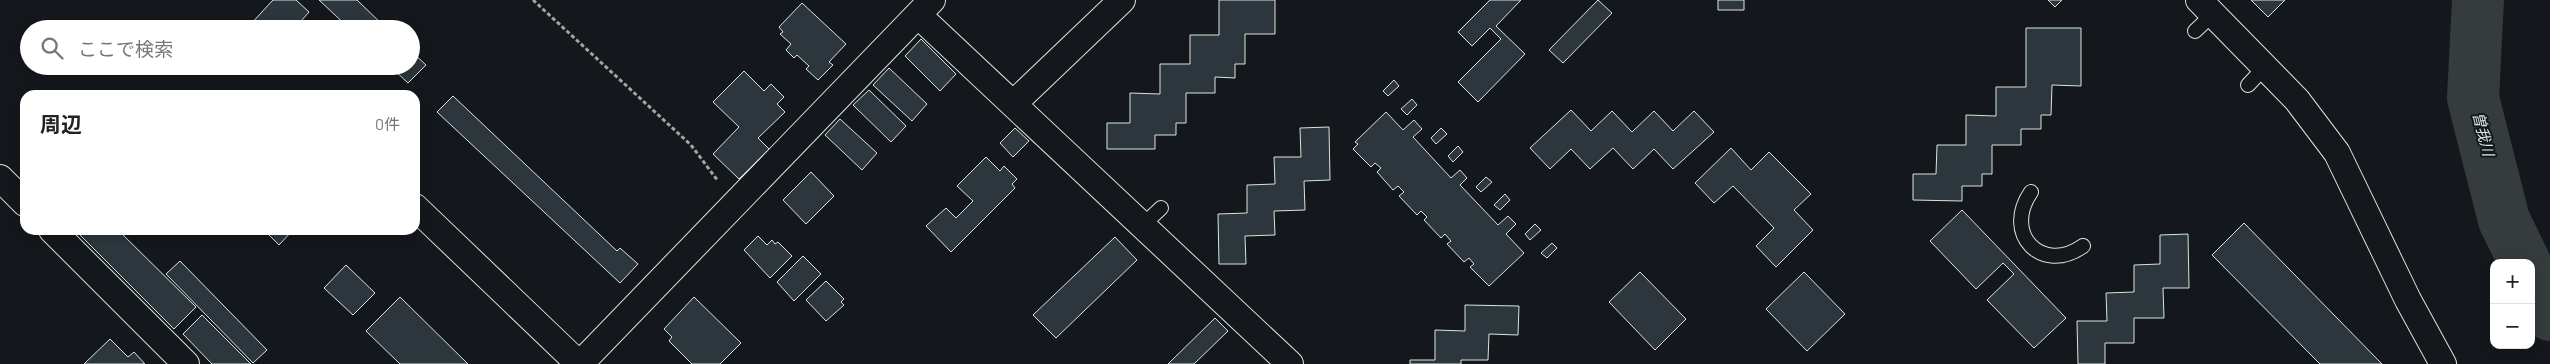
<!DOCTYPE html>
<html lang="ja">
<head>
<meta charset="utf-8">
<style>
	body { margin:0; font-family:Barlow,"Noto Sans JP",sans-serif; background:#f6f6f6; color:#222 }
	.controls { position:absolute; right:15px; bottom:15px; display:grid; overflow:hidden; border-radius:10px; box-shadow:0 2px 12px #0003 }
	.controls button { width:45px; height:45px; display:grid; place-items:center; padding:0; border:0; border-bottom:1px solid #e0e0e0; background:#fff; color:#222; font:25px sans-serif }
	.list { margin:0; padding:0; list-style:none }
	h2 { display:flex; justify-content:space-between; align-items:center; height:65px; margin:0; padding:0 20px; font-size:21px }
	h2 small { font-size:16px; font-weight:400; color:#767676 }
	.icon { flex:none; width:28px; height:28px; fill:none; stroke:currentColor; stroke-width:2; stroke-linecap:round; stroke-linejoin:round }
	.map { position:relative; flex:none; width:2550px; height:364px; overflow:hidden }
	.search { position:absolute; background:#fff; box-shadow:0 2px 12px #0003; left:20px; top:20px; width:400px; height:55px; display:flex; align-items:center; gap:12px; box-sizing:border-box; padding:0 18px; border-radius:28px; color:#767676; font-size:19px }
	.panel { position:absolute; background:#fff; box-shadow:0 2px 12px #0003; left:20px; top:90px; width:400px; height:145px; border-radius:15px }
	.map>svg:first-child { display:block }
</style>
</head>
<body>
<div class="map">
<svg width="2550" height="364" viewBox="0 0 2550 364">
	<rect width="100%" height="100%" fill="#14181c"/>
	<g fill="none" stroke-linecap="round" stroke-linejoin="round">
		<path stroke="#363b3e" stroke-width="52" d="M 2478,0 L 2473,98 L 2504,220 L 2525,263
			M 2531,276 L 2550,315"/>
	</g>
	<path fill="#2c363c" stroke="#d8e6dc" d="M 273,0 L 296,0 L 309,12 L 294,29 L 252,29 L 249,26 Z
		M 319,0 L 357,0 L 387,29 L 350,29 Z
		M 1219,0 L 1275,0 L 1275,34 L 1245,34 L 1245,64 L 1235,64 L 1235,78 L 1215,77 L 1215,93 L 1186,93 L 1186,123 L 1176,123 L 1176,135 L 1155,135 L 1155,149 L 1107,149 L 1107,123 L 1130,123 L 1130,93 L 1160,94 L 1160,64 L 1190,64 L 1190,35 L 1219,35 Z
		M 1490,0 L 1521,0 L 1496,26 L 1525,54 L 1478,102 L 1458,82 L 1501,39 L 1490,28 L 1472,46 L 1458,32 Z
		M 1598,0 L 1612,13 L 1563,63 L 1549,50 Z
		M 1718,0 L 1744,0 L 1744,10 L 1718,10 Z
		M 2048,0 L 2062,0 L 2055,7 Z
		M 2251,0 L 2285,0 L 2268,17 Z
		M 802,3 L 846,44 L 829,62 L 833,65 L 818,80 L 806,69 L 809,66 L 797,55 L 794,58 L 786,50 L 791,44 L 780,34 L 783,32 L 779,27 Z
		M 2026,28 L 2081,28 L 2081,86 L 2052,85 L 2051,115 L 2041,115 L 2041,129 L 2021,129 L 2021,145 L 1992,145 L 1992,174 L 1982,174 L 1982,186 L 1962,186 L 1962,201 L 1913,200 L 1913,174 L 1936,174 L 1937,145 L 1966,145 L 1966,115 L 1996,116 L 1996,87 L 2026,87 Z
		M 921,39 L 956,74 L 940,91 L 905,56 Z
		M 411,51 L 426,65 L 408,83 L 390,66 L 411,66 Z
		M 889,68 L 927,104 L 912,121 L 873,85 Z
		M 744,71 L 764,91 L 771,84 L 784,97 L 777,104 L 785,112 L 758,138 L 769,149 L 739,179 L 713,154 L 739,127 L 713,102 Z
		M 1394,80 L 1399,86 L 1388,96 L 1383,91 Z
		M 869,90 L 906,126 L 891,142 L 853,105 Z
		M 453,96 L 617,251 L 620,248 L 638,264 L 620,283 L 437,112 Z
		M 1412,99 L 1417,105 L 1407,115 L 1401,109 Z
		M 1571,110 L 1591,131 L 1612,111 L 1632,132 L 1654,111 L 1673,131 L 1694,111 L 1714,132 L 1673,169 L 1654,149 L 1633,169 L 1613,148 L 1590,169 L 1571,149 L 1550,169 L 1530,148 Z
		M 1386,112 L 1403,130 L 1414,120 L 1422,129 L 1413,137 L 1451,178 L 1460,170 L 1467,178 L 1460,185 L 1498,225 L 1508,216 L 1516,224 L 1506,234 L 1524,253 L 1489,286 L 1470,267 L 1474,264 L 1469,258 L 1464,262 L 1447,244 L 1451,241 L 1445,234 L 1441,238 L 1424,220 L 1427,217 L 1421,211 L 1417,215 L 1399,196 L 1404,192 L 1398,186 L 1393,190 L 1377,172 L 1381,168 L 1375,163 L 1371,167 L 1353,149 L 1358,144 L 1355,142 Z
		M 840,119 L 877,153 L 862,170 L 825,135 Z
		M 1329,127 L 1330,180 L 1304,181 L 1305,210 L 1274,211 L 1275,235 L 1245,236 L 1246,264 L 1219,264 L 1218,214 L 1247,213 L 1247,185 L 1275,184 L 1274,157 L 1301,157 L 1300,128 Z
		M 1015,128 L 1029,141 L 1013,157 L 1000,143 Z
		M 1441,128 L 1447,134 L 1436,144 L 1431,138 Z
		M 1458,146 L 1463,152 L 1453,162 L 1448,156 Z
		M 1731,148 L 1751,170 L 1769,152 L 1811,194 L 1794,210 L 1813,230 L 1776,267 L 1756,246 L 1774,228 L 1733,186 L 1714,203 L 1695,183 Z
		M 986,157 L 1000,171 L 1004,166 L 1017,179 L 1012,184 L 1015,188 L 951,252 L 926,226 L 946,208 L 956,218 L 973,201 L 957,186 Z
		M 811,172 L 834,196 L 806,224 L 783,200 Z
		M 1486,177 L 1492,182 L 1481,192 L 1476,187 Z
		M 1505,194 L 1510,200 L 1500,210 L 1494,205 Z
		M 1962,210 L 2066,318 L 2034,348 L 1987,300 L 2014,274 L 2003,263 L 1976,289 L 1930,241 Z
		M 2244,223 L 2382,364 L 2320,364 L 2212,255 Z
		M 1535,224 L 1541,230 L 1530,240 L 1525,234 Z
		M 75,230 L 118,230 L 196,307 L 174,329 Z
		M 264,230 L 293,230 L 279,245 Z
		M 2188,234 L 2189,288 L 2163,288 L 2164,318 L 2134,318 L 2134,343 L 2105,343 L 2105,364 L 2078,364 L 2077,321 L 2107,321 L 2106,293 L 2134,292 L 2134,265 L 2160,264 L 2160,235 Z
		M 758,236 L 767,245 L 772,240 L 775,244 L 778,242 L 792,256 L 770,278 L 744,250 Z
		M 1115,237 L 1137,260 L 1056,338 L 1033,315 Z
		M 1552,243 L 1557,248 L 1547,258 L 1541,253 Z
		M 803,256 L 821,274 L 794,301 L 777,282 Z
		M 180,261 L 267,350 L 253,363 L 166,274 Z
		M 346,265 L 375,293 L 353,315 L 324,288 Z
		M 1640,272 L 1686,319 L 1655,350 L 1609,302 Z
		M 1804,272 L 1845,314 L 1807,351 L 1766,309 Z
		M 826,281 L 844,299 L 841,302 L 844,305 L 826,321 L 806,300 Z
		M 400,297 L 468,364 L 400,364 L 366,331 Z
		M 694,297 L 741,343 L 720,364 L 692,364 L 669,341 L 672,337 L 664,329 Z
		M 1465,305 L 1519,306 L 1518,335 L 1489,334 L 1488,360 L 1461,360 L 1461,364 L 1410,364 L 1410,360 L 1435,360 L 1435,330 L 1465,331 Z
		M 202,315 L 251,364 L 212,364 L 183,334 Z
		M 1215,318 L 1228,331 L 1194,364 L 1168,364 Z
		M 110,339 L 128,357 L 134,352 L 145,364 L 84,364 Z"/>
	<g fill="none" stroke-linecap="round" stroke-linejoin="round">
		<g stroke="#d8e6dc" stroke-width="16">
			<path id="lane" d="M 2195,31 L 2213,14
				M 2248,85 L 2265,67
				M 2031,192 C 2002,234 2042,275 2083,246
				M 1142,226 L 1161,208"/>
		</g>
		<g stroke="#d8e6dc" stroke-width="28">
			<path id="street" d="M 2199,0 L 2297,100 L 2337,153 L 2408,300 L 2443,364
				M 918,15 L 1290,364
				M 1013,104 L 1122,0
				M 0,178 L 25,203
				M 415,207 L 579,364
				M 52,230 L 186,364
				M 580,364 L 932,0"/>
		</g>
		<path stroke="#9da8a2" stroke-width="3" stroke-dasharray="4 2.5" stroke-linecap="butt" d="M 533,0 L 691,145 L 718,181"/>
		<use href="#lane" stroke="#14181c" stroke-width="14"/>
		<use href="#street" stroke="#14181c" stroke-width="26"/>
	</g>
	<g text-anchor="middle" stroke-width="4" stroke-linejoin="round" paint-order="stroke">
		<g font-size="15" font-style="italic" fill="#d8e6dc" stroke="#14181c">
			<text transform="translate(2483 134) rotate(76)" y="5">曽我川</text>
		</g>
	</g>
</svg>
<div class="controls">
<button>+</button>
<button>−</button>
</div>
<div class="search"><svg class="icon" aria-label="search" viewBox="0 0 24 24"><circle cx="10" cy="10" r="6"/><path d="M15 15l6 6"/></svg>ここで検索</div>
<section class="panel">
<h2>周辺<small>0件</small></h2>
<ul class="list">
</ul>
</section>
</div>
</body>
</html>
